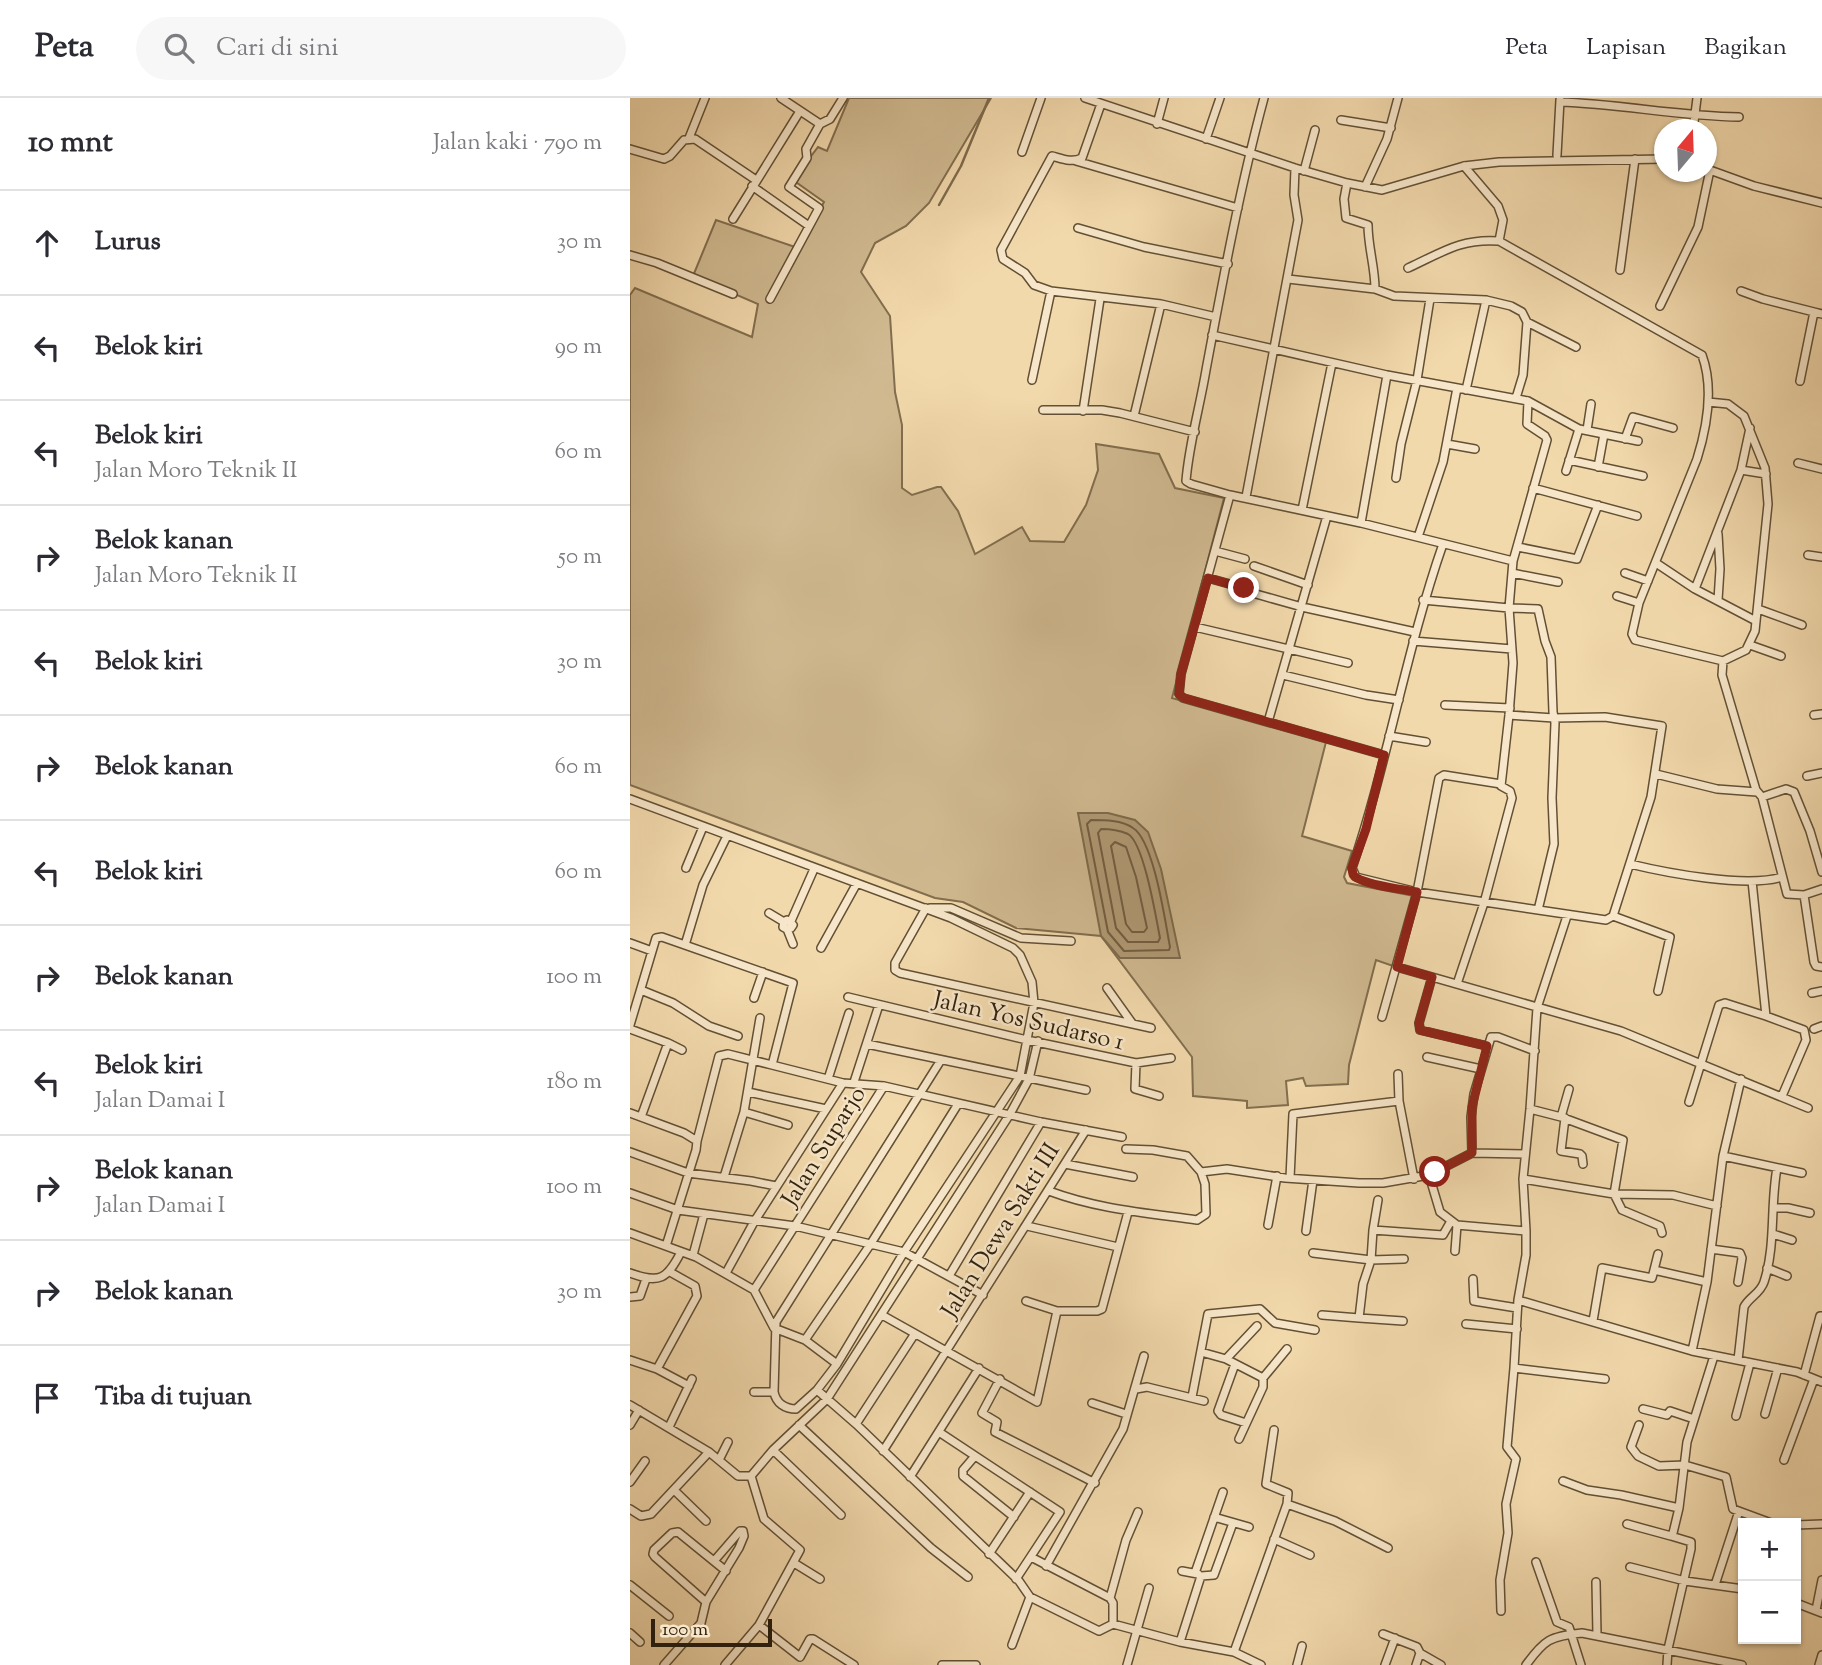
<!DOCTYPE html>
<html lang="id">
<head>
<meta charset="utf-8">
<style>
	body { margin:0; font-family:"Sorts Mill Goudy",serif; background:#f7f7f7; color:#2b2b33 }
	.controls { position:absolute; right:21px; bottom:21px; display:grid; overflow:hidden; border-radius:0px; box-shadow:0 2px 5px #0004 }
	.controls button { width:63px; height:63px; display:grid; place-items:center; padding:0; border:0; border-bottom:2px solid #e1e1e2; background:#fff; color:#2b2b33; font:35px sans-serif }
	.compass { position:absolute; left:1024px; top:21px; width:63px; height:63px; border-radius:50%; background:#fff; box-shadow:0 2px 5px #0004; rotate:19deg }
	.scale { position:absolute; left:21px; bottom:18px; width:121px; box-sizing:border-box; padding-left:7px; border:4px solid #32220d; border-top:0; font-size:19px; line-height:24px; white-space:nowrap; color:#32220d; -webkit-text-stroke:5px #f7e6c9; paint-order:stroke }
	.stop { position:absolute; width:21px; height:21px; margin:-16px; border:5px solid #8f2418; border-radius:50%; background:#fff }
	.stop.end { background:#8f2418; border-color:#fff; box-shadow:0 2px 7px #0008 }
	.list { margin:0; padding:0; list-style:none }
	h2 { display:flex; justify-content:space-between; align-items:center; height:91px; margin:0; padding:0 28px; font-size:30px }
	h2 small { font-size:23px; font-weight:400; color:#7c7c81 }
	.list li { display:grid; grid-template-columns:46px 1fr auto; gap:21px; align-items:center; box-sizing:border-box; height:105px; padding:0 28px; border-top:2px solid #e1e1e2 }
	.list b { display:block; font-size:26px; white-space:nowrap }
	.list p { margin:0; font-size:23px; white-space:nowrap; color:#7c7c81 }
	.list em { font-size:23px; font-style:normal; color:#7c7c81 }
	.icon { flex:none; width:38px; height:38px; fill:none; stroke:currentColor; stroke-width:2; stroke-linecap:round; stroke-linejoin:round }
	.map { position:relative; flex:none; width:1192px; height:1567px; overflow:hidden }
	header { display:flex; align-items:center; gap:42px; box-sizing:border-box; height:98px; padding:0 35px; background:#fff; border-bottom:2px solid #e1e1e2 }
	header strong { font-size:33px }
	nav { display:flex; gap:38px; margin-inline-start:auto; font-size:24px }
	.search { width:490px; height:63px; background:#f7f7f7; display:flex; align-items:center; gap:18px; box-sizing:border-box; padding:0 24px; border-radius:38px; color:#7c7c81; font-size:26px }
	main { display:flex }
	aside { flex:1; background:#fff }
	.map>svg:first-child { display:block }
</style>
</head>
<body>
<header>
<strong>Peta</strong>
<div class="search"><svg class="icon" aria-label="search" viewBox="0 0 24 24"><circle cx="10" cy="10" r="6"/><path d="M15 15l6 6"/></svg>Cari di sini</div>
<nav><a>Peta</a><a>Lapisan</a><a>Bagikan</a></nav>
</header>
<main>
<aside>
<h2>10 mnt<small>Jalan kaki · 790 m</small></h2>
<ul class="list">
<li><svg class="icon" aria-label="ahead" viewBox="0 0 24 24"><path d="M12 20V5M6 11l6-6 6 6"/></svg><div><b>Lurus</b></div><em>30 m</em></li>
<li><svg class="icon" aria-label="left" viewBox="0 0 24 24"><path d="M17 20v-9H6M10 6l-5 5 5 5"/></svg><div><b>Belok kiri</b></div><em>90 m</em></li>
<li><svg class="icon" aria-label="left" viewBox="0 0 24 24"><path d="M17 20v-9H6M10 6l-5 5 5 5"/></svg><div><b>Belok kiri</b><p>Jalan Moro Teknik II</p></div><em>60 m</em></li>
<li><svg class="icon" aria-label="right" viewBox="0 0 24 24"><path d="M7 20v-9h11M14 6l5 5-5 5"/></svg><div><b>Belok kanan</b><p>Jalan Moro Teknik II</p></div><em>50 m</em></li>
<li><svg class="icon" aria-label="left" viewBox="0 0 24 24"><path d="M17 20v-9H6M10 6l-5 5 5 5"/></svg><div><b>Belok kiri</b></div><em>30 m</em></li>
<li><svg class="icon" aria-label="right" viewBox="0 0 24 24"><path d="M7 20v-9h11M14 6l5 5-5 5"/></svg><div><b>Belok kanan</b></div><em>60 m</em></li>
<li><svg class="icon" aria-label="left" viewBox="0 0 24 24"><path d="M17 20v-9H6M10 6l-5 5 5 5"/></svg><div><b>Belok kiri</b></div><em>60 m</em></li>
<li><svg class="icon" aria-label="right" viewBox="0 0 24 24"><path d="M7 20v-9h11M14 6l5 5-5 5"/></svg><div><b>Belok kanan</b></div><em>100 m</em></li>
<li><svg class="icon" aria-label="left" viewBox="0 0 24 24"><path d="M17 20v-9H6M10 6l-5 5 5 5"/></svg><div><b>Belok kiri</b><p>Jalan Damai I</p></div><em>180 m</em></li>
<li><svg class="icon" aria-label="right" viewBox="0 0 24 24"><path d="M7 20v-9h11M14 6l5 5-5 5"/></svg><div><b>Belok kanan</b><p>Jalan Damai I</p></div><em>100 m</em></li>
<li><svg class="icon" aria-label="right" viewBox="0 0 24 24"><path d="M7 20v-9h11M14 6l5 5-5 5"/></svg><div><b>Belok kanan</b></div><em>30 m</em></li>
<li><svg class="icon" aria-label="arrive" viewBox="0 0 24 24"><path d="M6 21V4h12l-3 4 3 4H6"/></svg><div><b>Tiba di tujuan</b></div></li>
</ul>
</aside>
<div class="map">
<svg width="1192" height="1567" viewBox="0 0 1192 1567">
	<rect width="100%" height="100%" fill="#f2d9ac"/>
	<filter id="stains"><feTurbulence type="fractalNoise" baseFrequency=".00286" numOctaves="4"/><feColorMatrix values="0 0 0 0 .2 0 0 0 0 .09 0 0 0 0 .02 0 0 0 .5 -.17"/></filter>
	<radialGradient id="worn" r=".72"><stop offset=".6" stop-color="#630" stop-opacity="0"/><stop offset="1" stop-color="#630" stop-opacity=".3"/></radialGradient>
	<path fill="#d1ba91" stroke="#826e4f" stroke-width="2" d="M 219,0 L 361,0 L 299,105 L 276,128 L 245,145 L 231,174 L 260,218 L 265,294 L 272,327 L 272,390 L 282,397 L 307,389 L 311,389 L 328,413 L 345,456 L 392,429 L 400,443 L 434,444 L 456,407 L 468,372 L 466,346 L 529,356 L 545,390 L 594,400 L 542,600 L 696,644 L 672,738 L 722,753 L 714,779 L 717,785 L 784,798 L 763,868 L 746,862 L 719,967 L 718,986 L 676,988 L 673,980 L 656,983 L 658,1007 L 617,1010 L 617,1003 L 563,998 L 562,959 L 471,838 L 386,830 L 333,804 L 305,800 L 0,687 L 0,197 L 5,190 L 122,239 L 128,206 L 63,178 L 86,122 L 168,150 L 194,104 L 163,82 L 188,49 L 197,53 Z"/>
	<path fill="#b19b76" stroke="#7e6b4c" stroke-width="2" d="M 448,715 L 478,715 L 505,722 L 518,734 L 531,771 L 550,860 L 490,860 L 471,838 Z"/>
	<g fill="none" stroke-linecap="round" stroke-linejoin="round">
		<path stroke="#725e42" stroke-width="2" d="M 461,722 C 474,722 492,722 503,730 C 524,743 535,823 540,849 L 539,852 L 494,853 L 478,834 L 457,726 Z
			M 471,731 C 479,731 491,733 498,736 C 514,745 526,820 530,840 L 528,844 L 498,844 L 486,830 L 468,735 Z
			M 485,744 L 496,749 L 506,779 L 517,830 L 514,834 L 502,834 L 496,826 L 481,748 Z"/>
		<path stroke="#7e6b4c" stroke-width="2.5" d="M 309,107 L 331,68 L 359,0"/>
		<g stroke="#625035" stroke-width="10">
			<path id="street" d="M 151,0 L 190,26 L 200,21 L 213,0
				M 455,0 L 665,70 L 717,85 L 752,92 L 834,68 L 869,64 L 1034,61
				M 930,4 C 990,6 1049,18 1109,19
				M 471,6 L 452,60 C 442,65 433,61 422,58 L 371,152 L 373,161 L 395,175 L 404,187 L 421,193 L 531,206 L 586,219
				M 711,22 L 761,30
				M 527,26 L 534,0
				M 1063,32 L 1067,0
				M 59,40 L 75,0
				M 576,41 L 590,0
				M 0,51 L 34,61 L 40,58 L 54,42 L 65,41 L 126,82
				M 392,54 L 411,0
				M 927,57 L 930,2
				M 446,63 L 608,110
				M 834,68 L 868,108 L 873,122 L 869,143
				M 1077,71 L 1124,88 L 1192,105
				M 674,73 L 685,32
				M 717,85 L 714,101 L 716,120 L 738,127 C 738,149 745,169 745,191
				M 122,88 L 179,128
				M 735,89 L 757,41 L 768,0
				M 103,121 L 170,13
				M 448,130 L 514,149 L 598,166
				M 0,157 L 27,165 L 103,196
				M 778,170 C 811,155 831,140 869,143 L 1072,257 C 1084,290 1077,329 1067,361 L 1009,505 L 987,498
				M 990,172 L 1005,61
				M 658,181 L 745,191 L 764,198 L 856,202 L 881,208 L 892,214 L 897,224 L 893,277 L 886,300
				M 1111,193 L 1133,201 L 1184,214
				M 140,201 L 189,110 L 159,89 L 177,60 L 176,51 L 190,26
				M 1030,208 L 1068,129 L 1080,72
				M 897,224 L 946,249
				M 582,237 L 757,277 L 898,303 L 897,326 L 915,338 L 917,342 L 883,463 L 731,425 L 600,397 L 561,386 L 556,383 C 559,346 570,308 576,272 C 593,181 610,89 634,0
				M 402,282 L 421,193
				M 1170,283 L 1184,214 L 1192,216
				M 836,292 L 856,202
				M 898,303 L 949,331 L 1008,343
				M 1078,304 L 1098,306 L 1114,318 L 1135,370 L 1138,406 L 1125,533 L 1116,552 L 1093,563 L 1092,577 L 1126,692 L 1132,699 L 1157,796 L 1174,797 L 1192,791
				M 413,312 L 472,312 L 490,315 L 565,334
				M 453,313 L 470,201
				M 504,318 L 531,206
				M 957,332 L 961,306
				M 995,341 L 1003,319 L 1043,330
				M 817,346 L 845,351
				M 939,362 L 1013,378
				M 1168,365 L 1192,371
				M 968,369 L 974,336
				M 1111,372 L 1136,376
				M 936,373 L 949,331
				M 766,380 L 771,346 L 787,282 L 800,201
				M 903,390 L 1007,418
				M 600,397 L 551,576 L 549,596 L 553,600 L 754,657
				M 616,399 L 668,122 L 664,97 L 665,70
				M 672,412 L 702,265
				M 731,425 L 757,277
				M 788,439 L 813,364 L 827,290
				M 813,446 C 776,552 758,663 722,770 L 726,779 L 787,794 L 976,822 L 983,818 L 1021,699 L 1032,628 L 975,619 L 924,620 L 879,617
				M 888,449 L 947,461 L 968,407
				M 585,453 L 615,461
				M 1178,457 L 1192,459
				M 883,463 L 879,510 L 908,511 L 915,543 L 921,559 L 923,614 L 925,625 L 922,700 L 924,746 L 908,812
				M 1026,465 L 1065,491 L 1126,523
				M 624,468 L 678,487
				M 882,475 L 928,484
				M 995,475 L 1018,483
				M 578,480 L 614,490
				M 1065,491 L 1111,372 L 1120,330
				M 626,496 L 672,509 L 785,534
				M 793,502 L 879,510 L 883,565 L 879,617 L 871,688 L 880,693 L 882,700 L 854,805 L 827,886
				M 1088,502 L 1090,471 L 1088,436
				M 1009,505 L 1002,536 L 1005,542 L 1093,563
				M 1128,511 L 1172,527
				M 565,529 L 718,565
				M 783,543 L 882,551
				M 1120,547 L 1151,558
				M 653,577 L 736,597 L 769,602
				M 815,607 L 880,610
				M 1184,617 L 1192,616
				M 638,624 L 697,418
				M 759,638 L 796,644
				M 1026,676 L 1087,691 L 1127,694
				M 1177,678 L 1192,675
				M 1132,699 L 1156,691 L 1164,694 L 1180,733 L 1192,774
				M 0,701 L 321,820 L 383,850 L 390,857 L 402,884 L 404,905 L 390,978 L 274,1154 L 207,1266 L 187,1292 L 166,1311 C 155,1311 146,1305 144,1294 L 146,1224 L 311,962
				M 1000,766 C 1037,775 1116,790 1152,779
				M 56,770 L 73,729
				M 1174,797 L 1184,864 L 1186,868 L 1192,869
				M 296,810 L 265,865 L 265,872 L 270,875 L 521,930
				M 300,810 L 321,810 L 391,840 L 441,843
				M 139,815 L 154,824
				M 983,818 L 1040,839 L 1028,893
				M 157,822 L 163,827 L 161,830 L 157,831 L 153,829 L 154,824 Z
				M 161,823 L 184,771
				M 157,831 L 163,846
				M 0,845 L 22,853
				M 55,847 L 73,787 L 97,738
				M 191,850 L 227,785
				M 767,869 L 991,933 L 1178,1010
				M 802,879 L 789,925 L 790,932 L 857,948
				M 477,890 L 502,925
				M 11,892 L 43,905 L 79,928 L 108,938
				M 1182,895 L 1192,893
				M 218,899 L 397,942 L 506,965 L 541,960
				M 124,900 L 133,874
				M 1136,918 L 1174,932 L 1176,942 L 1152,998
				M 752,919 L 787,794 L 809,680 L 814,677 L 871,686
				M 0,927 L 26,840 L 32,839 L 163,885 L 142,967 L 213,985 L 124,1124 L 96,1175
				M 0,931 L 38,945 L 11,1019
				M 1184,931 L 1192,928
				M 38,945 L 52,952
				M 237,946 L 456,992
				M 797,959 L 851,971
				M 506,965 L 505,991 L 529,998
				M 768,976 L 769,1003 L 784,1081
				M 198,981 L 219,915
				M 224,984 L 249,907
				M 213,985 L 254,988 L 411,1024 L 492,1039
				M 118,994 L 196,1011
				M 1059,1004 L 1089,907 L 1095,905 L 1136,918 L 1122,783
				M 900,1011 L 931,1019 L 993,1042 L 984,1096 L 992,1112 L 1030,1128 L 1032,1135
				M 114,1014 L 158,1027
				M 0,1015 L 54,1035 L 67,1043
				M 931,1019 L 939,991
				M 935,1020 L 931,1053 L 950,1056 L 952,1058 L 953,1066
				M 496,1051 L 523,1052 L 557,1058 L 571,1074
				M 0,1054 L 58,1075 L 121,1083 L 146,1088
				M 842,1055 L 841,1019 L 844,996 L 861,939 L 868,939 L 905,953
				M 1093,1058 L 1172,1075
				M 435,1066 L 503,1079
				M 799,1077 L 842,1055 L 895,1056
				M 94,1079 L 114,1014 L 130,920
				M 660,1080 L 663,1016 L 769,1003
				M 893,1081 L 984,1096 L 1043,1097 L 1087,1108
				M 419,1093 C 467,1111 517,1115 567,1122 L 576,1116 L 575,1086 L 571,1074 L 597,1071 L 655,1080 L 729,1085 L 753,1085 L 799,1077 L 810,1114 L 827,1127 L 896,1133 L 896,1157 L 888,1202 L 1062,1253 L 1167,1274 L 1192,1284
				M 0,1095 L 48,1112 L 165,1128 L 274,1154 L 353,1197
				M 1144,1110 L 1158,1110 L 1180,1115
				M 638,1127 L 647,1078
				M 397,1128 L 488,1149
				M 743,1132 L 813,1137 L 821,1123
				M 676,1133 L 683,1082
				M 896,1133 L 893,1081 L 900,1011 L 907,910 L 937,818
				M 0,1135 L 66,1159 L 124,1192 L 144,1230
				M 1143,1136 L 1162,1142
				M 36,1148 L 66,1052 L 67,1043 L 89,958 L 98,956 L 142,967
				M 1081,1151 L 1110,1155 L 1112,1160 L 1108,1184
				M 825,1153 L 827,1127
				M 683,1155 L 741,1162 L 774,1161
				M 63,1157 L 74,1116
				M 1137,1170 L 1157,1178
				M 1024,1172 L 1077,1184
				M 0,1175 C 30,1186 37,1181 51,1154
				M 319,1178 L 411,1024
				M 843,1181 L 844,1203 L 887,1210
				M 124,1192 L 254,988
				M 0,1199 L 10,1198 L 16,1181
				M 888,1202 L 884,1270 L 975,1281
				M 396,1203 L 427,1213
				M 252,1217 L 407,1304 L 427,1213 L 467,1213 L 472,1211 L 498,1114
				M 692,1217 L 729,1220 L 733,1186 L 741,1162 L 743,1132 L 748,1102
				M 729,1220 L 773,1223
				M 963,1223 L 972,1170 L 1022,1180 L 1028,1156
				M 836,1226 L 887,1231
				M 144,1230 L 175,1242 L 207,1266
				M 175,1242 L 240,1147 L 328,1006
				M 1062,1253 L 1077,1184 L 1093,1058 L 1111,981
				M 571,1254 L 596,1261 L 627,1228
				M 596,1261 L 633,1280 L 657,1251
				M 0,1262 L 27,1271 L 59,1288
				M 1108,1262 L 1114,1209 C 1119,1199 1130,1196 1134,1184 C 1146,1147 1140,1108 1147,1070
				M 605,1266 L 588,1313 L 591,1317 L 616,1325
				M 27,1271 L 67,1198 L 65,1188 L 40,1174
				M 1174,1277 L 1190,1218 L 1192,1218
				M 370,1281 L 352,1315 L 367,1324 L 365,1334 L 465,1385
				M 506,1291 L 517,1289 L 574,1303
				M 187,1292 L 226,1326 L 389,1483 L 400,1499 L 469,1533 L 483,1526
				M 124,1294 L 144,1294
				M 562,1299 L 578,1216 L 630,1211 L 645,1225 L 685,1232
				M 462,1305 L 496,1316
				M 0,1307 L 79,1354 L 108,1378 L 121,1378 L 143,1352 L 197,1301 L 380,1016 L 399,981 L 408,943
				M 1013,1311 L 1037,1317 L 1040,1313 L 1064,1321
				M 1135,1316 L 1148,1270
				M 1106,1318 L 1120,1265
				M 226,1326 L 284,1237
				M 0,1327 L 9,1312
				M 169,1327 L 301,1450 L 338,1479
				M 1009,1327 L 1001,1349 L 1008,1358 L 1029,1368 L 1055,1367 L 1096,1379 L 1103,1411 L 1141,1425
				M 39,1329 L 62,1281
				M 644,1332 L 636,1386 L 658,1395 L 657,1406
				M 309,1334 L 430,1414 L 386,1481
				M 609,1341 L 633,1289 L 633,1280
				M 143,1352 L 211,1417
				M 253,1353 L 456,1032
				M 345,1358 L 333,1372 L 333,1378 L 384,1419
				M 89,1362 L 98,1344
				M 1154,1362 L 1184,1281
				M 280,1379 L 349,1270
				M 933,1383 L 957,1392 L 991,1397 L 1049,1410
				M 0,1384 L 15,1363
				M 44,1392 L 76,1423
				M 0,1411 L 11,1418 L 21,1416 L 79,1354
				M 584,1419 L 619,1429
				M 997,1426 L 1041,1438 L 1043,1435 L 1049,1410 L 1057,1344 L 1084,1258
				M 1166,1427 L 1192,1426
				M 644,1441 L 680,1457
				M 359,1456 L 400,1394
				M 401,1459 L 480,1500 L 483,1505 L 483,1526 L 550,1544 L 604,1554 L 631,1567
				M 906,1464 L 927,1524 L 939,1529 L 951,1567
				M 164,1465 L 190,1481
				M 416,1468 L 493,1331 L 514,1258
				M 1000,1469 L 1055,1483 L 1113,1491
				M 552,1473 L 568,1476
				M 565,1475 L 593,1394
				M 966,1484 L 967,1537
				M 0,1487 L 39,1518
				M 1085,1487 L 1109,1413
				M 480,1500 L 496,1442 L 508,1414
				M 76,1504 L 25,1459 L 23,1456 L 24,1452 L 42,1435 L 48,1434 L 96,1473
				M 1166,1505 L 1192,1515
				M 1186,1512 L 1192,1482
				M 871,1513 L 870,1482 L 878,1435 L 876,1406 L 886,1361 L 877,1349 L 884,1270
				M 129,1527 L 170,1559 L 180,1541 L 183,1541 L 224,1567
				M 0,1535 L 10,1544
				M 753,1536 L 787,1549 L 790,1555 L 786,1567
				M 550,1544 L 571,1478 L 584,1477 L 603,1425
				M 382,1547 L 400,1499
				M 604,1554 L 657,1406 L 705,1423 L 758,1450
				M 790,1555 L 811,1567
				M 34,1567 L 71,1525 L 76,1504 L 109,1450 L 114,1438 L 113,1433 L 110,1433 L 84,1463
				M 95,1567 L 129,1527 L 170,1452 L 134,1421 L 121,1378
				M 312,1567 L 346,1567
				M 497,1567 L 519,1490
				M 667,1567 L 672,1548
				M 755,1567 L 765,1540
				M 896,1567 C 914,1542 920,1538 952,1535 L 1112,1567
				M 1037,1567 L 1038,1551 L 1061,1451 L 1061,1444 L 1041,1438
				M 1189,1567 L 1192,1557"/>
		</g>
		<use href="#street" stroke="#f7e6c9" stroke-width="7"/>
	</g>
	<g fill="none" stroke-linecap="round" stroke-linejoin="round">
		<path stroke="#8f2418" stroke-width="9" d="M 614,490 L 578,480 L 551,576 L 549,596 L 554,600 L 754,657 L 736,731 L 722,770 C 723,776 722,777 727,780 C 741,788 771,791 787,794 L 767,869 L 802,879 L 789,925 L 790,932 L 857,948 L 842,1009 L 842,1055 L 805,1074"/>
	</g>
	<g text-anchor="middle" stroke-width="5" stroke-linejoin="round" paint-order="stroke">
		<g font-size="24" fill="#32220d" stroke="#f7e6c9">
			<text transform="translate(399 922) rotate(13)" y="8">Jalan Yos Sudarso 1</text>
			<text transform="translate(193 1048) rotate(-58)" y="8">Jalan Suparjo</text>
			<text transform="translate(370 1132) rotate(-58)" y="8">Jalan Dewa Sakti III</text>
		</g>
	</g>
	<rect width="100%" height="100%" filter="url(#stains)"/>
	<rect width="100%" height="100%" fill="url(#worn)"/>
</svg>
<div class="controls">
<button>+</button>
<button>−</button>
</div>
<svg class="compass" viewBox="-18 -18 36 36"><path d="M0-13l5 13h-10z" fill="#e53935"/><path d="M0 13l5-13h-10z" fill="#7c7c81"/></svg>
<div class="scale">100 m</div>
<div class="stop" style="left:805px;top:1074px"></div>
<div class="stop end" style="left:614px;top:490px"></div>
</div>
</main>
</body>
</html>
